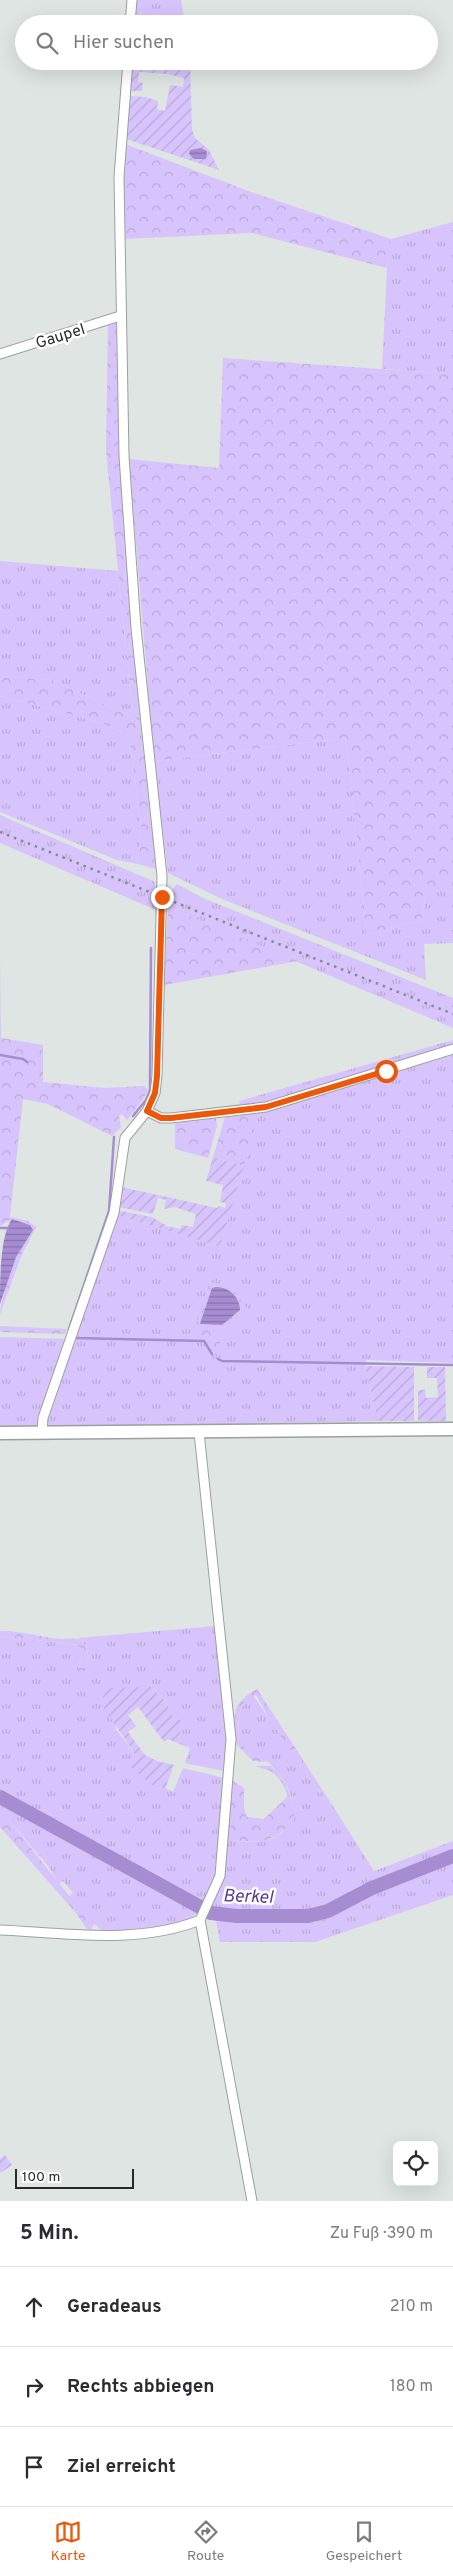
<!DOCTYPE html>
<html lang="de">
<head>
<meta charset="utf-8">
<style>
	body { margin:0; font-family:Overpass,sans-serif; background:#f2f2f3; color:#2b2b33 }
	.controls { position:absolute; right:15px; bottom:15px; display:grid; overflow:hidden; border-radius:8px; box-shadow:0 5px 20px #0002 }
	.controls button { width:45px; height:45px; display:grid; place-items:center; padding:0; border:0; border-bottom:1px solid #e1e1e2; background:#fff; color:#2b2b33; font:25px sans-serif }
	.scale { position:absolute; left:15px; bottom:12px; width:119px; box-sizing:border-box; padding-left:5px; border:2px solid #282b2a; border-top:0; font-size:14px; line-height:18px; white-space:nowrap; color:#282b2a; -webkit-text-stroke:4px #fff; paint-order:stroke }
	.stop { position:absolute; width:15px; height:15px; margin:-11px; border:4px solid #ea580c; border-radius:50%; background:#fff }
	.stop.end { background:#ea580c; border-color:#fff; box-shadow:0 1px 5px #0008 }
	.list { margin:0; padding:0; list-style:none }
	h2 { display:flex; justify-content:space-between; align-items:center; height:65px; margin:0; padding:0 20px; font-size:21px }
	h2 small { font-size:16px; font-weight:400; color:#7c7c81 }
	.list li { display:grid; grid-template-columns:32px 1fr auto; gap:15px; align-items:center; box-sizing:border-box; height:80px; padding:0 20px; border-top:1px solid #e1e1e2 }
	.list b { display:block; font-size:19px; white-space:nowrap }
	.list em { font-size:16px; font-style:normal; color:#7c7c81 }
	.icon { flex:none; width:28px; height:28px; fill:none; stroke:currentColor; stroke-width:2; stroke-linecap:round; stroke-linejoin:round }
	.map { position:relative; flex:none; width:453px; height:2201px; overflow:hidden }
	.search { position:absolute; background:#fff; box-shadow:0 5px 20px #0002; left:15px; right:15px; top:15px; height:55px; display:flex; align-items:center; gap:12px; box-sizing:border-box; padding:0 18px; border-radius:28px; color:#7c7c81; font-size:19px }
	.sheet { height:305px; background:#fff }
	nav { display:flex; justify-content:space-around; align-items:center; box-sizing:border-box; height:70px; border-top:1px solid #e1e1e2; background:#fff; font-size:14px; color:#7c7c81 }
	nav a { display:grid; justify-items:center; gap:2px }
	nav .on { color:#ea580c }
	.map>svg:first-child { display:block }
</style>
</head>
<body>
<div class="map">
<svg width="453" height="2201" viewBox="0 0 453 2201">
	<defs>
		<pattern id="grass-tufts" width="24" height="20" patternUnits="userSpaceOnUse" patternTransform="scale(1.25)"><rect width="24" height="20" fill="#d8c4fc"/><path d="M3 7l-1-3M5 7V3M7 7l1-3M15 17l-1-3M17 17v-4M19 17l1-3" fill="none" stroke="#b9a9d8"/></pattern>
		<pattern id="forest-crowns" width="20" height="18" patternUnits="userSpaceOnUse" patternTransform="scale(1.25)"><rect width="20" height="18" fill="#d8c4fc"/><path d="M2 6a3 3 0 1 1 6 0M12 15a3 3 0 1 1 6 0" fill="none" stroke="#b9a9d8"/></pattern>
		<pattern id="garden-furrows" width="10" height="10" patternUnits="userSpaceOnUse" patternTransform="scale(1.25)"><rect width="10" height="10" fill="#d8c4fc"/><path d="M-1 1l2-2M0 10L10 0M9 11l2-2" fill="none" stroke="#b9a9d8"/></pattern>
		<pattern id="water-rules" width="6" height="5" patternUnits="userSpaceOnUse" patternTransform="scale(1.25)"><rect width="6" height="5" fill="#a68cd1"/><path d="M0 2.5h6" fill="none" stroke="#8773aa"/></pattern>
	</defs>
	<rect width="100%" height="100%" fill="#dee5e2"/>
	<path fill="url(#grass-tufts)" d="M 141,0 L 181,0 L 185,24 L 140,24 Z
		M 453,222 L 453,374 L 382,369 L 387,268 L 391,239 Z
		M 0,561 L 118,571 L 131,699 L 140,704 L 140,721 L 52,680 L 0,676 Z
		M 0,696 L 103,723 L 129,736 L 141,827 L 138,864 L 117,860 L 0,812 Z
		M 346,738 L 367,935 L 422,920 L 427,883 L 453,893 L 453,943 L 424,944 L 426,980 L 222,899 L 168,873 L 154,761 Z
		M 0,815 L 155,882 L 156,910 L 0,843 Z
		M 177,884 L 203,898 L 453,998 L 453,1028 L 168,907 L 170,893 Z
		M 453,1040 L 453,1045 L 259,1104 L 242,1107 L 239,1101 Z
		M 453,1055 L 453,1363 L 366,1360 L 365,1366 L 378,1421 L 45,1429 L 117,1215 L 220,1247 L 259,1113 Z
		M 0,1337 L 68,1339 L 37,1430 L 0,1429 Z
		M 215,1626 L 227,1737 L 224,1771 L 185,1763 L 190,1748 L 182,1745 L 179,1736 L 184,1722 L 173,1717 L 166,1702 L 151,1687 L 115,1728 L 159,1785 L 173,1792 L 183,1768 L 224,1778 L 216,1876 L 202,1906 L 0,1794 L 0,1636 L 79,1645 L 82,1654 L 78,1668 L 83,1673 L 88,1654 L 83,1641 L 78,1638 Z
		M 253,1695 L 326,1801 L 329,1800 L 374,1871 L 453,1841 L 453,1855 L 359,1891 L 325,1909 L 307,1914 L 236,1914 L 210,1910 L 224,1877 L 227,1840 C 248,1842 278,1847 289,1822 C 296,1804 291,1788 278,1774 C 275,1770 271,1764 268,1762 C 255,1756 246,1753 238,1740 C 240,1718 235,1709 253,1695 Z
		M 0,1799 L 199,1911 C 186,1929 125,1931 103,1931 L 94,1924 L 91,1930 L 87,1929 L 89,1924 L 73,1893 L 63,1881 L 59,1884 L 48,1866 L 9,1820 L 14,1811 L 0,1803 Z
		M 453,1859 L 453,1895 L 315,1942 L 220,1942 L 217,1926 L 307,1921 L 317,1918 L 283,1921 L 208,1920 L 207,1915 L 236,1918 L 311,1917 L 329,1912 L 381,1887 Z"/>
	<path fill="url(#forest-crowns)" fill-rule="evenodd" d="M 135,0 L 141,0 L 140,24 L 133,24 Z
		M 125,144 L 251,192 L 391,239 L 387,268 L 252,233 L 122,239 Z
		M 116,322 L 119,455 L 140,704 L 131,699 L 106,451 L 108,325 Z
		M 223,358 L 453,374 L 453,893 L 427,884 L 422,920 L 367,935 L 346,738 L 154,761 L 129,459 L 219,468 Z
		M 0,676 L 52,680 L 140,721 L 156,869 L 138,864 L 141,827 L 129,736 L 103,723 L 0,696 Z
		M 168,907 L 298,961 L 164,985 Z
		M 0,959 L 1,1038 L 43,1045 L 43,1082 L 105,1088 L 144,1086 L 148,1090 L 144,1098 L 127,1120 L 122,1114 L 119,1116 L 121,1127 L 112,1136 L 48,1104 L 23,1099 L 10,1217 L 28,1221 L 36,1227 L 22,1254 L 0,1314 C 0,1303 11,1266 16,1256 C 23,1244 30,1239 30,1225 L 12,1219 L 0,1226 Z
		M 259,1113 L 244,1166 L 213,1157 L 225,1117 Z
		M 216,1118 L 217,1126 L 208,1158 L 175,1149 L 175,1123 Z
		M 209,1282 C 230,1287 238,1295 250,1312 C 234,1324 217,1335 218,1356 L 205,1340 L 192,1339 ZM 216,1287 L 224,1288 L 240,1310 L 229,1321 L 200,1324 L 212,1288 Z
		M 0,1326 L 67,1329 L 65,1334 L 0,1332 Z
		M 0,1631 C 21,1630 42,1638 63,1639 C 70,1639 76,1637 83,1641 L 88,1654 L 83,1674 L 78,1668 L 82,1654 L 79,1645 L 0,1636 Z
		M 257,1689 L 329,1800 L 327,1802 L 273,1725 L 256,1695 C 235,1702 239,1722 238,1740 L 249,1753 L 268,1762 L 253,1761 L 235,1743 C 234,1716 230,1704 257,1689 Z
		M 256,1766 L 271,1766 C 288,1785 293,1796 294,1821 L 277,1836 L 261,1842 L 227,1840 L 232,1780 L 244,1788 L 244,1809 L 247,1817 L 264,1819 L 287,1797 C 287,1788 277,1773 268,1770 C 263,1768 260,1769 256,1766 Z
		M 0,1803 L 14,1811 L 9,1820 L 69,1896 L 73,1893 L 90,1921 L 87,1929 L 76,1913 L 0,1827 Z
		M 330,1915 C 293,1925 255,1924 217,1926 L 216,1920 L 283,1921 Z"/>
	<path fill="url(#garden-furrows)" d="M 130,61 L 190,61 L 192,130 L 195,138 L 209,150 L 219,170 L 126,139 L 129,96 L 146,97 L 158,101 L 157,109 L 165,111 L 170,85 L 183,87 L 184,78 L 168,74 L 139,72 L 138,82 L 143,83 L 142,91 L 128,91 Z
		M 213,1157 L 244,1166 L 220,1247 L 117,1215 L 117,1212 L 122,1211 L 152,1217 L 167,1226 L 180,1229 L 182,1225 L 193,1227 L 196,1214 L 175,1207 L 164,1209 L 166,1200 L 158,1198 L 153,1214 L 118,1207 L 121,1187 L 217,1208 L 219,1206 L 225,1208 L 226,1203 L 220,1202 L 223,1185 L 206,1181 Z
		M 365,1366 L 414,1367 L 414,1421 L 378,1421 Z
		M 427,1367 L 445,1367 L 446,1421 L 418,1421 L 418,1391 L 425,1389 L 426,1398 L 438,1397 L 437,1378 L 427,1378 Z
		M 151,1687 L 166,1702 L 173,1717 L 184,1722 L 179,1736 L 182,1745 L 168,1739 L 164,1742 L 138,1707 L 128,1715 L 136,1726 L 128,1732 L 145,1755 L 157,1761 L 174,1765 L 165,1789 L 159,1785 L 157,1788 L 149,1783 L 130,1766 L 137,1757 L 101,1704 L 106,1688 Z
		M 5,2155 L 12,2165 L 0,2173 L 0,2159 Z"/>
	<path fill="url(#water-rules)" d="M 201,148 L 207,151 L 206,159 L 194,159 L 189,154 L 190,150 Z
		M 12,1219 L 30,1225 L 33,1230 L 16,1257 L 0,1304 C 0,1281 0,1235 12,1219 Z
		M 216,1287 C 229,1287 240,1297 240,1310 L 222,1325 L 200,1324 L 212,1288 Z"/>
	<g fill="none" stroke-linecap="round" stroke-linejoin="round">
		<path stroke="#a68cd1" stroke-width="2.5" d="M 0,1055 L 23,1059 L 27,1062
			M 133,1116 L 146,1100 L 150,1090 L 151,948
			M 0,1228 L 8,1228
			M 69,1329 L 109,1211 L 114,1137
			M 75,1338 L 204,1341 L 212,1354
			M 218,1359 L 222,1361 L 453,1365"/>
		<path stroke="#a68cd1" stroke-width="14" d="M 0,1797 L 211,1913 L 237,1916 L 308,1916 L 328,1911 L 372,1888 L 453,1856"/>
		<g stroke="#9ba19e" stroke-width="11">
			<path id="minor" d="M 130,24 L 132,0
				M 0,354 L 120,316
				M 147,1111 L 161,1118 L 171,1118 L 266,1107 L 453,1049
				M 199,1432 L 231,1739 L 220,1876 L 200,1920 L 252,2201
				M 42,1433 L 43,1418 L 114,1213 L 125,1138 L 147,1111 L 155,1093 L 157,1076 L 162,876 L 136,628 L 124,456 L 119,177 L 128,61
				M 0,1930 C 65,1933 138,1945 200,1920"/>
		</g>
		<g stroke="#9ba19e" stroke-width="15">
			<path id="secondary" d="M 0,1433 L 453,1429"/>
		</g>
		<use href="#minor" stroke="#fff" stroke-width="9"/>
		<use href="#secondary" stroke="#fff" stroke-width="12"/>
		<path stroke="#878c8a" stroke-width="2.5" stroke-dasharray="2.5 5" stroke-linecap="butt" d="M 0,832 L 453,1014"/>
	</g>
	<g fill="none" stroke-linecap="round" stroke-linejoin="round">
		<path stroke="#ea580c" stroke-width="6" d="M 162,897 L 157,1076 L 155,1093 L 147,1111 L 161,1118 L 171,1118 L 266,1107 L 386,1071"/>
	</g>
	<g text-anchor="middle" stroke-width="5" stroke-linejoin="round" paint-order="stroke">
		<g font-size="16" fill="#282b2a" stroke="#fff">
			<text transform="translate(60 335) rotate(-17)" y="6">Gaupel</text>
		</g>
		<g font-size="18" font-style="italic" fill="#5d3a8d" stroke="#fff">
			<text transform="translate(248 1896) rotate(2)" y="6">Berkel</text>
		</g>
	</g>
</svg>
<div class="controls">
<button><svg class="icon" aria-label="locate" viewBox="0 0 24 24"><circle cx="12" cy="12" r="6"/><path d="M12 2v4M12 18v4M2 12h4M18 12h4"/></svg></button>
</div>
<div class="scale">100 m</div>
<div class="stop" style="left:386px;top:1071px"></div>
<div class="stop end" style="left:162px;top:897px"></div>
<div class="search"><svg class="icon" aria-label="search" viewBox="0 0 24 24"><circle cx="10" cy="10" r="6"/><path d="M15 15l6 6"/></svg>Hier suchen</div>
</div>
<section class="sheet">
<h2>5 Min.<small>Zu Fuß · 390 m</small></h2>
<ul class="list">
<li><svg class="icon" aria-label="ahead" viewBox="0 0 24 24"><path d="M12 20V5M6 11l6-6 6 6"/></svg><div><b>Geradeaus</b></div><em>210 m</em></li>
<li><svg class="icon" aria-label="right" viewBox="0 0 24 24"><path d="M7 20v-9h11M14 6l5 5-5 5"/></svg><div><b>Rechts abbiegen</b></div><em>180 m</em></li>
<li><svg class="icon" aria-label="arrive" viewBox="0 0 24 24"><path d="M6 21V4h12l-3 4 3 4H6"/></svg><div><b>Ziel erreicht</b></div></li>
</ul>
</section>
<nav>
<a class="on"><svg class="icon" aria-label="map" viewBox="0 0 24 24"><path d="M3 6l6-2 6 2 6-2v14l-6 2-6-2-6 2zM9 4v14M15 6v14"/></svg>Karte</a>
<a><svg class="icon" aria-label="directions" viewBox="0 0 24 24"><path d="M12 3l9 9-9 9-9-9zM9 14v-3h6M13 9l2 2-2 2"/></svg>Route</a>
<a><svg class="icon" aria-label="saved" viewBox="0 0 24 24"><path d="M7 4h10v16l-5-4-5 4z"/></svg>Gespeichert</a>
</nav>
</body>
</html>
